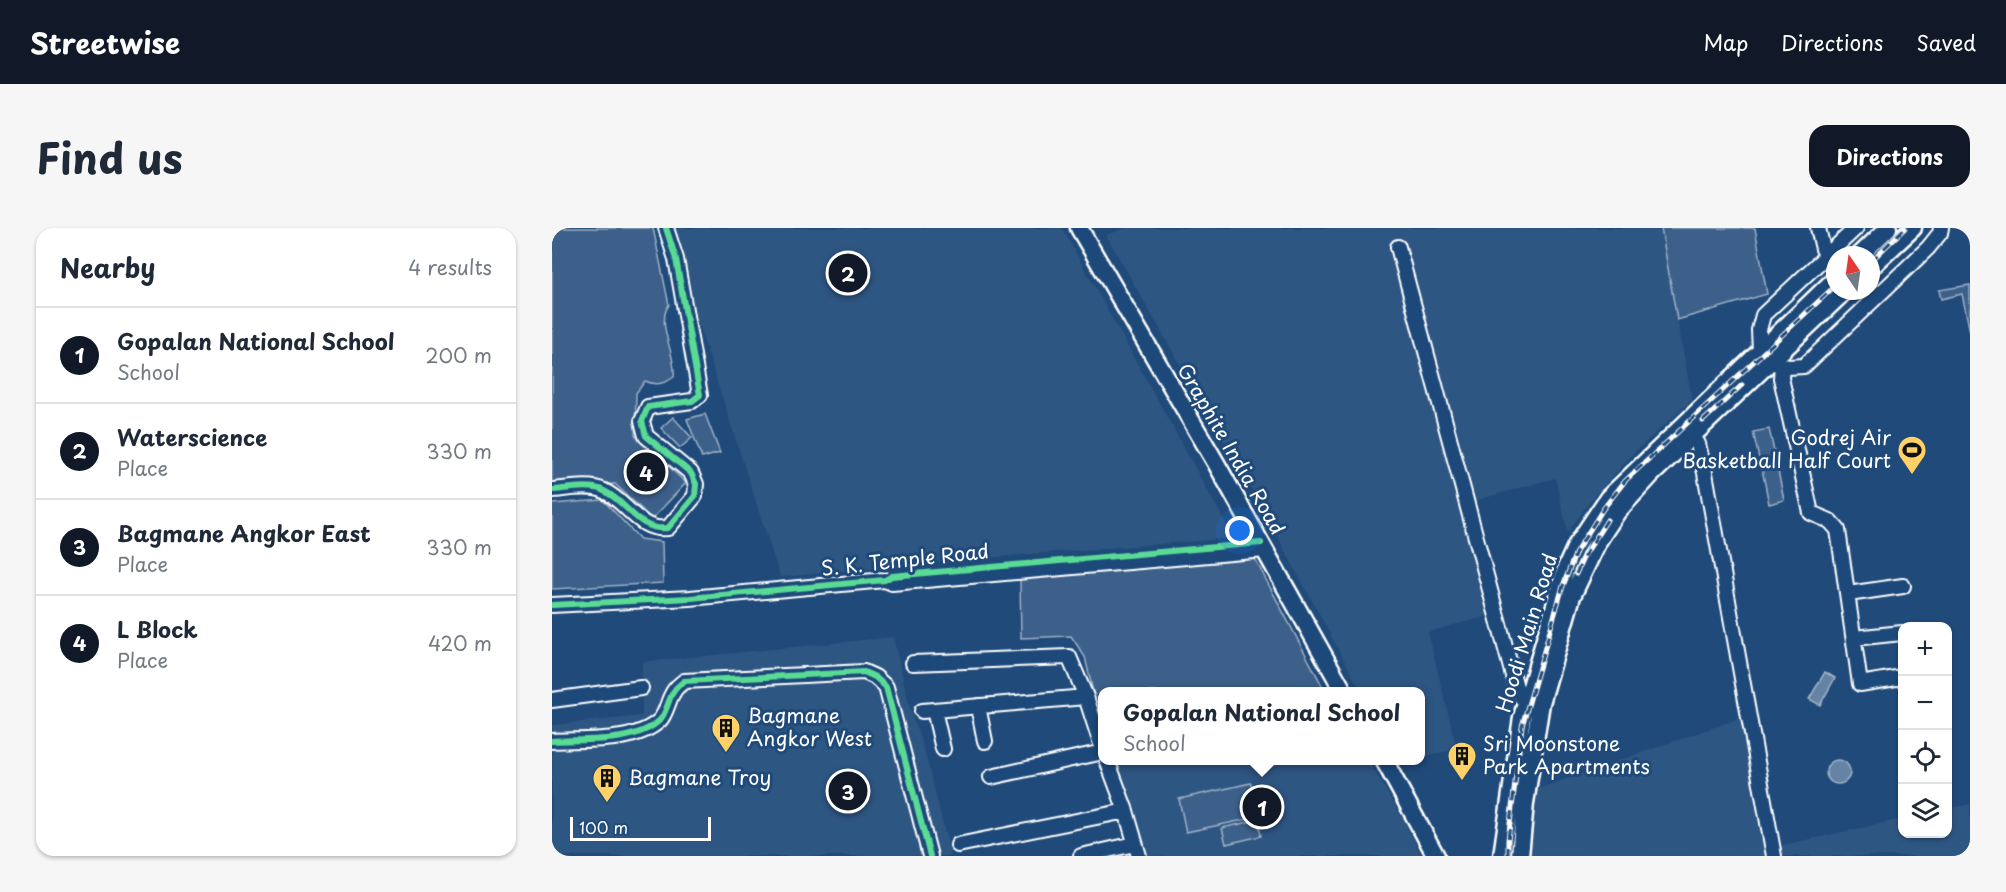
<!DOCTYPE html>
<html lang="en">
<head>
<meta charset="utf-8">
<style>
	body { margin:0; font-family:"Playpen Sans",sans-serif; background:#f6f6f7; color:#1f2937 }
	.controls { position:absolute; right:18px; bottom:18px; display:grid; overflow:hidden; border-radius:12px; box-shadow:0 2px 4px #0004 }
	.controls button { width:54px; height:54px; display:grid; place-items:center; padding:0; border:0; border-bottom:2px solid #e0e1e3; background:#fff; color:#1f2937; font:30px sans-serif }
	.compass { position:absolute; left:1274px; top:18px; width:54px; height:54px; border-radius:50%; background:#fff; box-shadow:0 2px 4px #0004; rotate:347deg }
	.scale { position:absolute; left:18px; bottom:15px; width:141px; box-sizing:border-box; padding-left:6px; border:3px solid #fff; border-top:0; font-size:16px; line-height:21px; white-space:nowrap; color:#fff; -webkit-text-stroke:4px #1f4a7a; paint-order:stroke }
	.you { position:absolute; left:688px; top:303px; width:21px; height:21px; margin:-15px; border:4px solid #fff; border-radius:50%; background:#1a73e8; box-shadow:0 0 0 9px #1a73e833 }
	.badge { display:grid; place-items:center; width:39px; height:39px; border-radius:50%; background:#111827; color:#fff; font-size:20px; font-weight:700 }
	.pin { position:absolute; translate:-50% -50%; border:3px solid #fff; box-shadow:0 2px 6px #0006 }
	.popup { position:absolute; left:546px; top:459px; width:327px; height:78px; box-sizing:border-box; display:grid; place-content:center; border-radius:12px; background:#fff; filter:drop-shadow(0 2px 4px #0005); font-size:20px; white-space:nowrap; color:#747a83 }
	.popup b { font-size:22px; color:#1f2937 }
	.popup::after { content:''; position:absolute; left:50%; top:100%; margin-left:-12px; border:12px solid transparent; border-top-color:#fff }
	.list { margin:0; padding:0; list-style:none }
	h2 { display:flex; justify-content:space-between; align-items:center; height:78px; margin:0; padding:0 24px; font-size:26px }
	h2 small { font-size:20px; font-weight:400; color:#747a83 }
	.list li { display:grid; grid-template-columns:39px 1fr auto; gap:18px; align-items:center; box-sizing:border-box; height:96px; padding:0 24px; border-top:2px solid #e0e1e3 }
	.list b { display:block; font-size:22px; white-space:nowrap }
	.list p { margin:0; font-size:20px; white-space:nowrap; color:#747a83 }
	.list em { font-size:20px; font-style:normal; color:#747a83 }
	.icon { flex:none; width:33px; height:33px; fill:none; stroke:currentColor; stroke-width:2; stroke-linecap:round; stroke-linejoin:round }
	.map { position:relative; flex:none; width:1418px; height:628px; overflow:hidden; border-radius:18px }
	header { display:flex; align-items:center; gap:36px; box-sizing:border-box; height:84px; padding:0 30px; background:#111827; color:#fff }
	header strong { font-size:28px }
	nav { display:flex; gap:33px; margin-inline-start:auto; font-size:21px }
	.intro { display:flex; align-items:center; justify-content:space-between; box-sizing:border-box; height:144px; padding:0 36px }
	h1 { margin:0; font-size:42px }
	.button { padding:15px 27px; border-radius:18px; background:#111827; color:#fff; font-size:21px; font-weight:700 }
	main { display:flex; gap:36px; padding:0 36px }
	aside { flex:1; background:#fff; border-radius:18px; box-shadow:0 2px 4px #0004 }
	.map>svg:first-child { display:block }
</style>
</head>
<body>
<header>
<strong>Streetwise</strong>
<nav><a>Map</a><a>Directions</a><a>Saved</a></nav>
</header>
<div class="intro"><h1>Find us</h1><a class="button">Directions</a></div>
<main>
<aside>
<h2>Nearby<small>4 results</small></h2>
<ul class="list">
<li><span class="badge">1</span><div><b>Gopalan National School</b><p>School</p></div><em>200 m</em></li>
<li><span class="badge">2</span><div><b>Waterscience</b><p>Place</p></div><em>330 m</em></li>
<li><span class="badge">3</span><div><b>Bagmane Angkor East</b><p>Place</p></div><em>330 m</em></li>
<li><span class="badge">4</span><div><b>L Block</b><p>Place</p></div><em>420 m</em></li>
</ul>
</aside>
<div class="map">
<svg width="1418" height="628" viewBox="0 0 1418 628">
	<rect width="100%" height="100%" fill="#1f4a7a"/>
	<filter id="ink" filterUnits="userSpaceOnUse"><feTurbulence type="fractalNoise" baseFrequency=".0167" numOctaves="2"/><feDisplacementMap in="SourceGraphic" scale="12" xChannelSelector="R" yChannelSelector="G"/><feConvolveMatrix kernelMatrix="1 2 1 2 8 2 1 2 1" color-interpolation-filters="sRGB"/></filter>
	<g filter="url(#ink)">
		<path fill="#2e5683" d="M 120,0 L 510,0 L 682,310 L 455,328 L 228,349 L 130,45 Z
			M 574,0 L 1109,0 L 1140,172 L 1085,222 L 1038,273 L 1016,304 L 1003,250 L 911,276 L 940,387 L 876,404 L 905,521 L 869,529 L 869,464 L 809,463 L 704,269 L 554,7 Z
			M 341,409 L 358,481 L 373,525 L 399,628 L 0,628 L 0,497 L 90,488 L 90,434 Z
			M 1191,489 L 1220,628 L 976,628 L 978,596 L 983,562 Z
			M 561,533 L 816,533 L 850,589 L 870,628 L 592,628 Z
			M 1418,576 L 1418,628 L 1229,628 L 1227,618 L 1350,591 L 1350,606 L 1396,606 L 1396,581 Z"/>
		<path fill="#3c618b" stroke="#9eb0c5" stroke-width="1.5" d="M 0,0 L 101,0 L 117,77 C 103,95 125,127 122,149 C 112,156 104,158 93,153 L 84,165 L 83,207 L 134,255 L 100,291 L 63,256 L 0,257 Z
			M 1109,0 L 1203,0 L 1215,66 L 1125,92 Z
			M 1418,57 L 1418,104 L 1410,66 L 1389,71 L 1387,62 Z
			M 153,186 L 168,225 L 150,230 L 135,191 Z
			M 121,189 L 140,210 L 128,220 L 109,200 Z
			M 1217,201 L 1224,232 L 1208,235 L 1201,204 Z
			M 1224,233 L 1232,272 L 1217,276 L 1209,236 Z
			M 51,272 L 88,311 L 110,314 L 111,355 L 0,361 L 0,276 Z
			M 703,331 L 773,463 L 551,464 L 550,502 L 533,429 L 519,408 L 469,410 L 468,351 Z
			M 699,555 L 706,589 L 634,604 L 627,571 Z
			M 706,592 L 709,608 L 674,616 L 670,600 Z"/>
		<path fill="#6583a4" stroke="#a3b5c8" stroke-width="1.5" d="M 1273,444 L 1283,450 L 1268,477 L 1257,471 Z
			M1274 544a12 12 0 1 1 24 0a12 12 0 1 1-24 0Z"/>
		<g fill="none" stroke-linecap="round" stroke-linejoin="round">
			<g stroke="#fff" stroke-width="18">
				<path id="minor" d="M 1266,0 L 1271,21 L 1275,27
					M 846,19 L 964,459 L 969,469 L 974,474
					M 1208,123 L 1207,102 L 1211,87 L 1304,0
					M 1222,135 L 1236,139 L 1252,138 L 1376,20 L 1388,5 L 1389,0
					M 1230,138 L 1229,150 L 1259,285 L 1278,293 L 1286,302 L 1308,456 L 1350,449
					M 1141,208 L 1146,216 L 1153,245 L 1222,628
					M 0,262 C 15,261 39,256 52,263 C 76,274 86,304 116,300 L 143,268 L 144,256 L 139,245 L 94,208 L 90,193 L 96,179 L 140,173 L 148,167 L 124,31 L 114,0
					M 1296,366 L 1351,358
					M 0,377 L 138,370 L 333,352 L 340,355 L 713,322
					M 1302,410 L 1350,405
					M 361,435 L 517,429 L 534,469 L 551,522
					M 0,472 L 89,460
					M 426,478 L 433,513
					M 382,482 L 391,521
					M 370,483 L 534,469
					M 0,513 C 32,511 83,516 108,492 C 115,484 116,471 122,463 C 124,459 129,456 132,453 L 312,444 L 323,449 L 334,459 L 378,628
					M 555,532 L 574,583 L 587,628
					M 439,549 L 551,524
					M 406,617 L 574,583
					M 529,628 L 583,616"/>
			</g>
			<g stroke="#fff" stroke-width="21">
				<path id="major" d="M 527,0 L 664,235 L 792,464
					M 1308,27 L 1336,0
					M 1319,39 L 1361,0
					M 832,532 L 884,628
					M 950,628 L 970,489 L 1014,340 L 1024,318 L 1056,270 L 1283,51
					M 968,628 L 973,575 L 989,475 L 1020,368 L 1046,313 L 1065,284 L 1099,247 L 1293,63"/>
			</g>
			<use href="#minor" stroke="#1f4a7a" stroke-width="14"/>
			<use href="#major" stroke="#1f4a7a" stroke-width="16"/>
			<g stroke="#fff" stroke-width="5">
				<path id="rail" d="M 1319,33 L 1353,0
					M 1151,193 L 1190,157
					M 1024,346 L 1031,330 L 1055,292
					M 956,628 L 956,612 L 970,498 L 1011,358 L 1024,324 L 1051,281 L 1073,253 L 1283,58"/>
			</g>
			<use href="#rail" stroke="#1f4a7a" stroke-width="3" stroke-dasharray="9" stroke-linecap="butt"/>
			<g stroke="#1f4a7a" stroke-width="10">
				<path id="cycleway" d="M 0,262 C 15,261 39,256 52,263 C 76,274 86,304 116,300 L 143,268 L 144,256 L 139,245 L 94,208 L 90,193 L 96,179 L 140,173 L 148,167 L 124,31 L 114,0
					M 0,377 L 138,370 L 333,352 L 340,348 L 709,315
					M 0,513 C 32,511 83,516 108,492 C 115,484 116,471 122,463 C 124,459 129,456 132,453 L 312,444 L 323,449 L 334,459 L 378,628"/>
			</g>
			<use href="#cycleway" stroke="#5adb95" stroke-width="6"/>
		</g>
	</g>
	<defs>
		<g id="stadium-pin" transform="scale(1.5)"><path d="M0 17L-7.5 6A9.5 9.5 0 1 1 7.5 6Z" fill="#ffd166" stroke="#1f4a7a"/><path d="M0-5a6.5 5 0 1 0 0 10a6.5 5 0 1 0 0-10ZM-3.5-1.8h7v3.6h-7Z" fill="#111"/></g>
		<g id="building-pin" transform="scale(1.5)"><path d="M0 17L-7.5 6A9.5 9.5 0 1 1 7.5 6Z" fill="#ffd166" stroke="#1f4a7a"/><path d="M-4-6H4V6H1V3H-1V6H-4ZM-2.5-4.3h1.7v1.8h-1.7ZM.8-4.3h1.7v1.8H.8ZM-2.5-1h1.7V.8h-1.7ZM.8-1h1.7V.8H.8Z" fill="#111"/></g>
	</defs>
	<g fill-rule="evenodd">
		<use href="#stadium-pin" x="1360" y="222"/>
		<use href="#building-pin" x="174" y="500"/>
		<use href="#building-pin" x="910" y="528"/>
		<use href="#building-pin" x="55" y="550"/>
	</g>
	<g text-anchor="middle" stroke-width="6" stroke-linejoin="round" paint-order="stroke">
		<g font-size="20" fill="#fff" stroke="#1f4a7a" text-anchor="start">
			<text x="1339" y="217" text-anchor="end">Godrej Air<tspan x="1339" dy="23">Basketball Half Court</tspan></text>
			<text x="195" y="495">Bagmane<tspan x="195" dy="23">Angkor West</tspan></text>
			<text x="931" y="523">Sri Moonstone<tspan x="931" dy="23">Park Apartments</tspan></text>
			<text x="76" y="557">Bagmane Troy</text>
		</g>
		<g font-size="20" fill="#fff" stroke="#1f4a7a">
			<text transform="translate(679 221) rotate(60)" y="7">Graphite India Road</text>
			<text transform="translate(353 332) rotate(-6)" y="7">S. K. Temple Road</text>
			<text transform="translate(975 405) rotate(-73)" y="7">Hoodi Main Road</text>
		</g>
	</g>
</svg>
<div class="controls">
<button>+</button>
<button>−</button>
<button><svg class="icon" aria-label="locate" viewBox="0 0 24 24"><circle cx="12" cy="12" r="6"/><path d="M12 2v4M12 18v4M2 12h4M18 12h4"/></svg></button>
<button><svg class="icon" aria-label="layers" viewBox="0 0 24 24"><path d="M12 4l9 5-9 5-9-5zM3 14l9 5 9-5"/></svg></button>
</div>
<svg class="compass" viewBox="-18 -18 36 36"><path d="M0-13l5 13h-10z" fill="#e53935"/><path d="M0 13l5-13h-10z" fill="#747a83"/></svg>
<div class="scale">100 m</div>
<div class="you"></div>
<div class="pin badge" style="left:710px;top:579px">1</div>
<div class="popup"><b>Gopalan National School</b>School</div>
<div class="pin badge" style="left:296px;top:45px">2</div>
<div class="pin badge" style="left:296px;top:563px">3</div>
<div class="pin badge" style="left:94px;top:244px">4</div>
</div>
</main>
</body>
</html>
